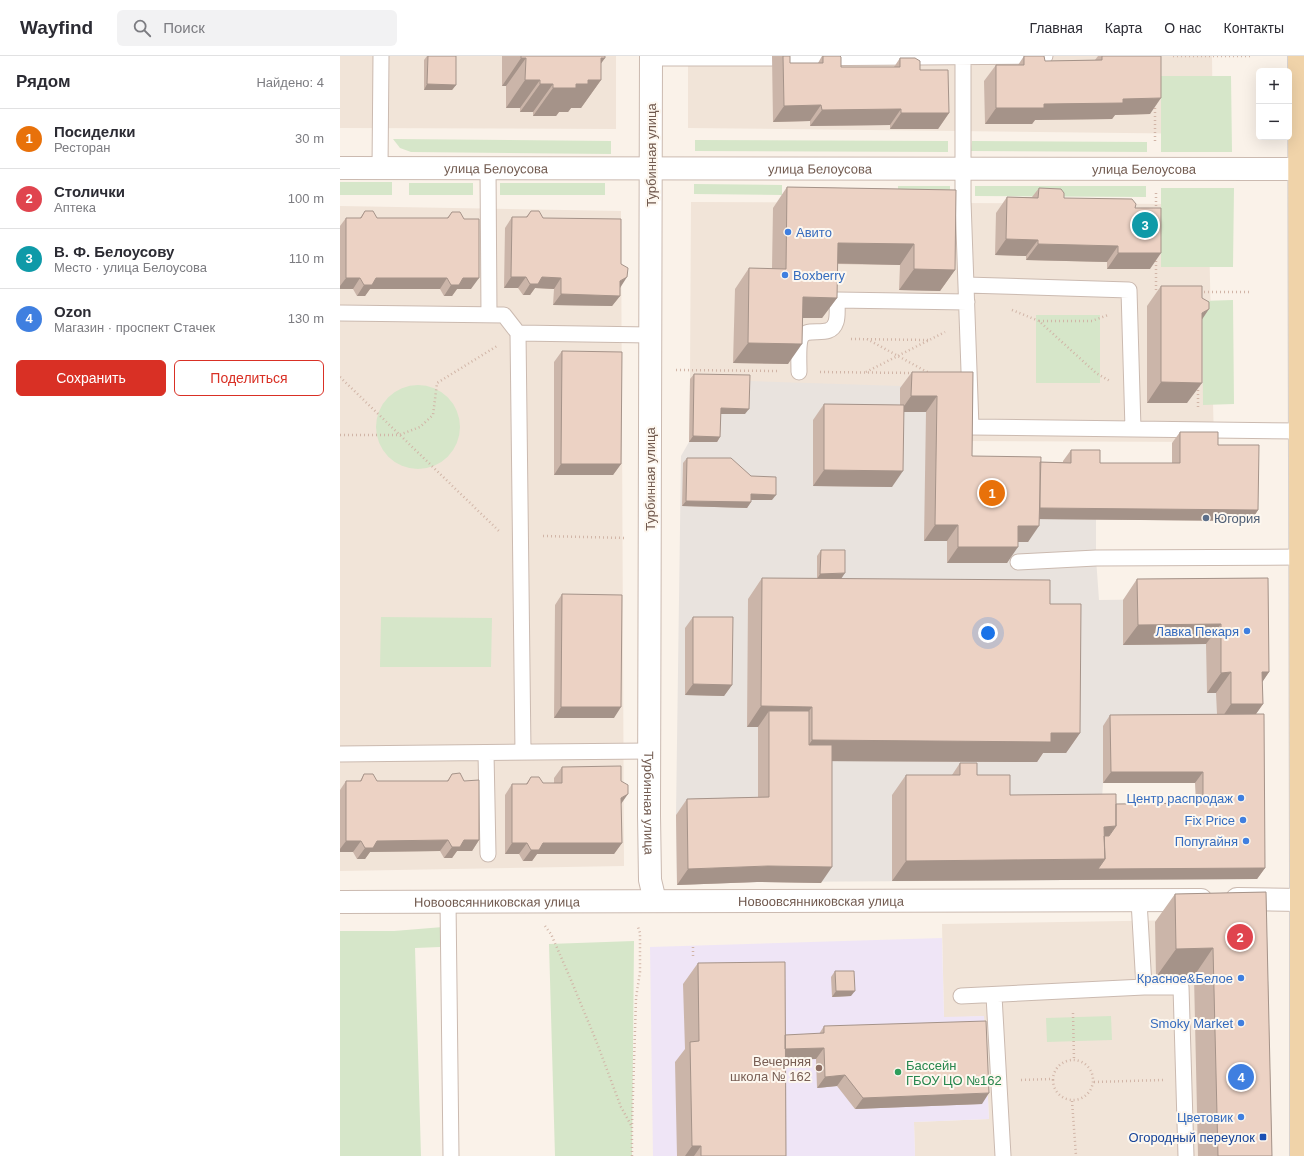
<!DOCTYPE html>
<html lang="ru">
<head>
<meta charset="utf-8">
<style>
	body { margin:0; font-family:Arial,sans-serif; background:#f2f2f3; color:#2b2b33 }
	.controls { position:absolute; right:12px; top:12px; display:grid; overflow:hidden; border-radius:6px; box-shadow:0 4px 16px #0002 }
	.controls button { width:36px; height:36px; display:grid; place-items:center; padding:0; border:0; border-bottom:1px solid #e1e1e2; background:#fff; color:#2b2b33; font:20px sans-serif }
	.you { position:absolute; left:648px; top:577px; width:14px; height:14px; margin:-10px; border:3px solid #fff; border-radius:50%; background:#1a73e8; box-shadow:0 0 0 6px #1a73e833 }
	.badge { display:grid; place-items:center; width:26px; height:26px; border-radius:50%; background:#d93025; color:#fff; font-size:13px; font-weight:700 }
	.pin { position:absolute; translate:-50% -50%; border:2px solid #fff; box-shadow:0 1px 4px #0006 }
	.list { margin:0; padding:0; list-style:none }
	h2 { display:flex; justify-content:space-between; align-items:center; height:52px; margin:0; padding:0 16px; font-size:17px }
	h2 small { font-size:13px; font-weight:400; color:#7c7c81 }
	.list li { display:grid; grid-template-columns:26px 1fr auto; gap:12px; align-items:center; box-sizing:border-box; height:60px; padding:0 16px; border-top:1px solid #e1e1e2 }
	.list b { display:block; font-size:15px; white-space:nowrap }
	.list p { margin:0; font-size:13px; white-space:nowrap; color:#7c7c81 }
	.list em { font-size:13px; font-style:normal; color:#7c7c81 }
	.actions { display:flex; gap:8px; padding:12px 16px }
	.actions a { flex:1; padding:9px 0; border:1px solid #d93025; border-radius:6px; text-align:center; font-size:14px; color:#d93025 }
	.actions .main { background:#d93025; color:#fff }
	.icon { flex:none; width:22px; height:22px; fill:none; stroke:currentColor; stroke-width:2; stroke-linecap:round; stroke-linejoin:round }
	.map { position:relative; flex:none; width:964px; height:1100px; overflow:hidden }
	header { display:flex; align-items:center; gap:24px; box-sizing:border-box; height:56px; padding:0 20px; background:#fff; border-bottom:1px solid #e1e1e2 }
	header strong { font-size:19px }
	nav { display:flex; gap:22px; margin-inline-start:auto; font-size:14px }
	.search { width:280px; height:36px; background:#f2f2f3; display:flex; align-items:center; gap:10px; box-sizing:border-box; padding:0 14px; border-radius:6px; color:#7c7c81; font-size:15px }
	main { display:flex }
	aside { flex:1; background:#fff }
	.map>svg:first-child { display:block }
</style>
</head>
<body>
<header>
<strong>Wayfind</strong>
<div class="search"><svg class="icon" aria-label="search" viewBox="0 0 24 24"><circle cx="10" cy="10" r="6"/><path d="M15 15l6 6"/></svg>Поиск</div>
<nav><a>Главная</a><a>Карта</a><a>О нас</a><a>Контакты</a></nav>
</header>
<main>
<aside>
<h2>Рядом<small>Найдено: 4</small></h2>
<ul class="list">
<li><span class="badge" style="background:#e8710a">1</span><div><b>Посиделки</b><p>Ресторан</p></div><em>30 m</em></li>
<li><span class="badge" style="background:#e0444e">2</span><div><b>Столички</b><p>Аптека</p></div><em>100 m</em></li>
<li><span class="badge" style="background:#0f9aa8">3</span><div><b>В. Ф. Белоусову</b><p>Место · улица Белоусова</p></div><em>110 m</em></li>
<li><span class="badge" style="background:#3f7fe0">4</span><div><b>Ozon</b><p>Магазин · проспект Стачек</p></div><em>130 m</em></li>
</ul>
<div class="actions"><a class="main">Сохранить</a><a>Поделиться</a></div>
</aside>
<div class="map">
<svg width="964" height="1100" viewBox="0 0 964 1100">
	<rect width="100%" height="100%" fill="#faf2e9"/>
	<path fill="#f1e4d8" d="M 0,0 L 276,0 L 276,73 L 0,72 Z
		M 348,0 L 872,0 L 873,78 L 348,72 Z
		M 351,146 L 834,148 L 869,184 L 874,386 L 622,385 L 350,323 Z
		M 0,150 L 281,155 L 284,810 L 0,815 Z
		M 907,863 L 912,1100 L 575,1100 L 574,1066 L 649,1063 L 644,960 L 604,962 L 602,868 Z"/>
	<path fill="#e9e3de" d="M 350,323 L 622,332 L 621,416 L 756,463 L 756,502 L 759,544 L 914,542 L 916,669 L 763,727 L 761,759 L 750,824 L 417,826 L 337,829 L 336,759 L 341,400 L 349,386 Z"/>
	<path fill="#efe5f6" d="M 602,882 L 604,961 L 644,960 L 649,1063 L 574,1066 L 575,1100 L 313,1100 L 310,891 Z"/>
	<path fill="#d6e6c9" d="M 821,20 L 891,20 L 892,96 L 821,96 Z
		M 53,83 L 271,85 L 271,98 L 71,96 L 60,92 Z
		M 355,84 L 608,85 L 608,96 L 355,95 Z
		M 632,85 L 807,86 L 807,96 L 631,95 Z
		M 0,126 L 52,126 L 52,139 L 0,139 Z
		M 69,127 L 133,127 L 133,139 L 69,139 Z
		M 160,127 L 265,127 L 265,139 L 160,139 Z
		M 354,128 L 442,129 L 442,139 L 354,138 Z
		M 558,130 L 610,130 L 610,140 L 558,140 Z
		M 635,130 L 806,130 L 806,141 L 635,140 Z
		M 821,132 L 894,132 L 893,211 L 821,211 Z
		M 893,244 L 894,348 L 863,349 L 862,245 Z
		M 696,259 L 760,259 L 760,327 L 696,327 Z
		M36 371a42 42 0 1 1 84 0a42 42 0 1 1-84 0Z
		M 41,561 L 152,562 L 151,611 L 40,611 Z
		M 103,871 L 100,891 L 75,892 L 81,1100 L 0,1100 L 0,875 L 54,875 Z
		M 294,885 L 292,1100 L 215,1100 L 209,888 Z
		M 771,960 L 772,984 L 707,986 L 706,962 Z"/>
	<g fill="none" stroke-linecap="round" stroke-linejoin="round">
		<g stroke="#cbbab0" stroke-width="17">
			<path id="lane" d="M 623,1 L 623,145 L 631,371 L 960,375
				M 311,2 L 432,2
				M 439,2 L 705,0
				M 40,112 L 41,0
				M 148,112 L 149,259
				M 626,229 L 789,234 L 793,373
				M 0,257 L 164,259 L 178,277 L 183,696
				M 178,277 L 310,279
				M 459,316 C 459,307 458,292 460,284 C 465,267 490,285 496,266 C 498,260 497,251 497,244 L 627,246
				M 678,506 L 756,502 L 961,501
				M 146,697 L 148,798
				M 0,698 L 309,695
				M 108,845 L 111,1100
				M 799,845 L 804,931
				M 621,940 L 804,931 L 841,931 L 846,1100
				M 654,940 L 663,1100"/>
		</g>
		<g stroke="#cbbab0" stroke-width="24">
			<g id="street">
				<path id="s1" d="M 311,0 L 309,759 L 310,824 L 315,845"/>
				<path id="s2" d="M 0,112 L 959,113"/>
				<path d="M 897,843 L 961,844"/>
				<path id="s3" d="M 0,846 L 861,844"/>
			</g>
		</g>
		<g stroke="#d7d1ce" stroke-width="24">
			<path id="primary" d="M 959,0 L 961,813 L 961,1100"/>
		</g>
		<path stroke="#d1b5a7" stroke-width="2.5" stroke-dasharray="1 3" stroke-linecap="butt" d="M 833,0 L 912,0
			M 815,48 L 815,87
			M 816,137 L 816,156
			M 816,201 L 816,235
			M 860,236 L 910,236
			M 672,254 L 699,265 L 756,317 L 770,325
			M 699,265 L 752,265 L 768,259
			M 511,283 L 588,284
			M 527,283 L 589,317
			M 336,314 L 437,315
			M 480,316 L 573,317
			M 526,316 L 605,276
			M 0,321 L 159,475
			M 858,351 L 858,328
			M 0,379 L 59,379 L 80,371 L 93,359 L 97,327 L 157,290
			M 203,480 L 286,482
			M 205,870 L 211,878 L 231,924 L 255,982 L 281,1051 L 291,1069
			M 353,900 L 353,890
			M 733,957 L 734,1004
			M713 1024a20 20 0 1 1 40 0a20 20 0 1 1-40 0Z
			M 681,1024 L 712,1023
			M 754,1026 L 823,1024
			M 732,1045 L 736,1100
			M 292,1100 L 292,1070 L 296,942 L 300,916 L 300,877 L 298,871"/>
		<use href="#lane" stroke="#fff" stroke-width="15"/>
		<use href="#street" stroke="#fff" stroke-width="22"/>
		<use href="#primary" stroke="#f0d3a9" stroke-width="22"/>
	</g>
	<path fill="#cbb5a9" d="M 87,0 L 116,0 L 116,29 L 112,34 L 84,34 L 84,4 Z
		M 162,0 L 265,0 L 265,2 L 261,7 L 261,24 L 241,52 L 231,52 L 228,56 L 219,56 L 216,60 L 193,60 L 193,56 L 180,56 L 180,52 L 166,52 L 166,30 L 162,30 Z
		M 432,0 L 450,0 L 450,7 L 478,7 L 482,0 L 500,0 L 501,11 L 554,11 L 560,2 L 580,14 L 609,57 L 598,73 L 550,73 L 550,69 L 470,70 L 470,65 L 433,66 Z
		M 684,0 L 704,0 L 705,5 L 755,4 L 758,0 L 821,0 L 810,58 L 775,59 L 772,63 L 695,64 L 692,68 L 645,68 L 644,25 L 656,9 L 678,9 Z
		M 447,131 L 616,134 L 615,214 L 600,235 L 559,234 L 560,209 L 497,208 L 497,242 L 482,262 L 463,262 L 448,308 L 393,307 L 395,233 L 409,212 L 432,213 L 433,152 Z
		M 699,132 L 724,142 L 795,152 L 810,213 L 767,213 L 767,206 L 686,204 L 686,200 L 655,199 L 656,157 L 667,141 L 692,141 Z
		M 25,155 L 37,162 L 107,162 L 112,156 L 131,233 L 117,233 L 112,240 L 104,240 L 100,233 L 30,233 L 25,240 L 17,240 L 13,233 L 0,233 L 0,170 L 6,162 L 20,162 Z
		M 191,155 L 203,162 L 280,231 L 280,240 L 272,250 L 213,249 L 214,233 L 195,232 L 190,239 L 183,239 L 178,232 L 164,232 L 165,172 L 172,161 L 186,161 Z
		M 821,230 L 862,263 L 847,347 L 807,347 L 807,250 Z
		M 222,295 L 281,408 L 273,419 L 214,419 L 214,306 Z
		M 572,316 L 633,316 L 632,400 L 700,406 L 723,406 L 723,405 L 731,394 L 760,407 L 832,407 L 832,387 L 840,376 L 878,389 L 918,454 L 911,465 L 700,463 L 688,486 L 678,486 L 667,507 L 607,507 L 607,485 L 584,485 L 586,356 L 564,356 L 552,431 L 473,430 L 473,364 L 484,348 L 560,349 L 560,332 Z
		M 354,318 L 405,358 L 381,358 L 380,381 L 377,386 L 349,386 L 350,323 Z
		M 347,402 L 432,444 L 411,444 L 411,446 L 407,452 L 342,450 L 343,407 Z
		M 481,494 L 501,523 L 710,548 L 740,677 L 726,697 L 703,697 L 697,706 L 492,705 L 481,827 L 417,826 L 337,829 L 336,759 L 347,743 L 418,741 L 418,671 L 407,671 L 408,543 L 422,522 L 477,523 L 477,500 Z
		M 928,522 L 929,616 L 922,626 L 923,648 L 916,658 L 925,812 L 917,823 L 552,825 L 552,739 L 566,719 L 612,719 L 620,707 L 637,719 L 670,739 L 776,748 L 856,747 L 855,727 L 763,727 L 763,670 L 770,659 L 877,658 L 876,637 L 867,637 L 866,588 L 783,589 L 783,544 L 797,523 Z
		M 222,538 L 274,662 L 214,662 L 215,549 Z
		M 353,561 L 392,629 L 384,640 L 345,639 L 345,572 Z
		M 222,711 L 281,748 L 282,787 L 274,798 L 197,798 L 192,805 L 183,805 L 179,798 L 165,798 L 165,739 L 172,728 L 186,728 L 191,721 L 203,727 L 214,727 L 214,722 Z
		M 24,718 L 37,725 L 107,725 L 112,718 L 139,784 L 132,795 L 117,795 L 112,802 L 104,802 L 100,795 L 30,796 L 25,803 L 17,803 L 13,796 L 0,796 L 0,734 L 6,725 L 20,725 Z
		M 926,836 L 932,1100 L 858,1100 L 854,920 L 816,921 L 815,866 L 835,838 Z
		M 358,907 L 445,979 L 479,978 L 484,970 L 642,1048 L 515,1053 L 497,1030 L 477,1032 L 476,1003 L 445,1004 L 446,1100 L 337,1100 L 335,1006 L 345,993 L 343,928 Z
		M 495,915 L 511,940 L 492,941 L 491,921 Z"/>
	<path fill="#a59389" d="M 181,2 L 186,2 L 166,30 L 162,30 Z
		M 261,2 L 265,2 L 249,24 L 261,24 L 241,52 L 231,52 L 228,56 L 219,56 L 216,60 L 193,60 L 213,32 L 236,28 Z
		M 185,24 L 200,24 L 180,52 L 166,52 Z
		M 87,28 L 116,29 L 112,34 L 84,34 Z
		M 200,28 L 213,28 L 193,56 L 180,56 Z
		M 821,42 L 810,58 L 775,59 L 772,63 L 695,64 L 692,68 L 645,68 L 656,52 L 704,48 L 783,43 Z
		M 481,49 L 470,65 L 433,66 L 444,50 Z
		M 561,53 L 550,69 L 470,70 L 482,54 Z
		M 561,57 L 609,57 L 598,73 L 550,73 Z
		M 666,183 L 698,184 L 686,200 L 655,199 Z
		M 498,187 L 574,188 L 560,209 L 483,207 Z
		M 698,188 L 778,190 L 767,206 L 686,204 Z
		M 778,197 L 821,197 L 810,213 L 767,213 Z
		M 574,213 L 615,214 L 600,235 L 559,234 Z
		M 171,221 L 186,221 L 178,232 L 164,232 Z
		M 202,221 L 221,222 L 214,233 L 195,232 L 190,239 L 183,239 L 190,228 Z
		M 287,221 L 280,232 L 280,225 Z
		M 6,222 L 20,222 L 13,233 L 0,233 L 0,230 Z
		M 36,222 L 107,222 L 100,233 L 30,233 L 25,240 L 17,240 L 24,229 Z
		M 123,222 L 139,222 L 131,233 L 117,233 L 112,240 L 104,240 L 111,229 Z
		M 221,238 L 280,240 L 272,250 L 213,249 Z
		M 463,241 L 497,242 L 482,262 L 449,262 Z
		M 869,253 L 855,274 L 862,257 Z
		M 408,287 L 462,288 L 448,308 L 393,307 Z
		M 821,326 L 862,327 L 847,347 L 807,347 Z
		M 571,340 L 597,340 L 586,356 L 560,356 Z
		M 381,352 L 409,353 L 405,358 L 377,358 Z
		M 353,380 L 380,381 L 377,386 L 349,386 Z
		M 221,408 L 281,408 L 273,419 L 214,419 Z
		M 484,414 L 563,415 L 552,431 L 473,430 Z
		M 411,438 L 436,439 L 432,444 L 407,444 Z
		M 346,445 L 411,446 L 407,452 L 342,450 Z
		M 697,452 L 918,454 L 911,465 L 689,463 Z
		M 595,469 L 618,469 L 607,485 L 584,485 Z
		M 678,470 L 699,470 L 688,486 L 667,486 Z
		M 618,491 L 678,491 L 667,507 L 607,507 Z
		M 505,517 L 501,523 L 477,523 L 480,518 Z
		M 881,568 L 866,588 L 783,589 L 798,569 Z
		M 891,616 L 876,637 L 867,637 L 881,617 Z
		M 922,616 L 929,616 L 915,637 Z
		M 353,628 L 392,629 L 384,640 L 345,639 Z
		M 891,648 L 923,648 L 908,669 L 877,669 Z
		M 421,650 L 472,651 L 458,671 L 429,655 L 418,671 L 407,671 Z
		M 221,651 L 281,651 L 274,662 L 214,662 Z
		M 711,677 L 740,677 L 726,697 L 703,697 L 697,706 L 458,705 L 472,684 Z
		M 771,716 L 863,716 L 855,727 L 763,727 Z
		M 288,738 L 281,748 L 281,742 Z
		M 776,770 L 761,791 L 764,771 Z
		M 108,784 L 100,795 L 30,796 L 25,803 L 17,803 L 25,792 L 37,785 Z
		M 124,784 L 139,784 L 132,795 L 117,795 L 112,802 L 104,802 L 112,791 Z
		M 6,785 L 21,785 L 13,796 L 0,796 L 0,793 Z
		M 172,787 L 187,787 L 179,798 L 165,798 Z
		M 203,787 L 282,787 L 274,798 L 197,798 L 192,805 L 183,805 L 191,794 Z
		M 765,803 L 925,812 L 917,823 L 552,825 L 566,805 Z
		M 428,810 L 492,811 L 481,827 L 417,826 L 337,829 L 348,813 Z
		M 873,892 L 854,920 L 816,921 L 836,893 Z
		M 496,935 L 515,935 L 511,940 L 492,941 Z
		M 484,992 L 476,1003 L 431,1004 L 439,993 Z
		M 505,1019 L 497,1030 L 477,1032 L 485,1021 Z
		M 649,1037 L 642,1048 L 515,1053 L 523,1042 Z
		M 352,1090 L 361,1090 L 354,1100 L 345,1100 Z"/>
	<path fill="#ecd2c4" stroke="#a59389" d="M 88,0 L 116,0 L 116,29 L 87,28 Z
		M 181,0 L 265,0 L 265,2 L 261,2 L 261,24 L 248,24 L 248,28 L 236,28 L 236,32 L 213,32 L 213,28 L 200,28 L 200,24 L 185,24 L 186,2 L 181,2 Z
		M 443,0 L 450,0 L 450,7 L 483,7 L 483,0 L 500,0 L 501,1 L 501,11 L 560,11 L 560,2 L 575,2 L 580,5 L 580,14 L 608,14 L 609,57 L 561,57 L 561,53 L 482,54 L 481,49 L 444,50 Z
		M 684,0 L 704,0 L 705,5 L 762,4 L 762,0 L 821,0 L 821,42 L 783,43 L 783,47 L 704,48 L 704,52 L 656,52 L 656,9 L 684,9 Z
		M 447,131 L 616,134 L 615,214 L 574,213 L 574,188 L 498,187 L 497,242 L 463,241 L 462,288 L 408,287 L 409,212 L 446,213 Z
		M 699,132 L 721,133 L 724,137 L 724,142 L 792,143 L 796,148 L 795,152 L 821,152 L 821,197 L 778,197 L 778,190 L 698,188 L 698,184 L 666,183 L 667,141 L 698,142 Z
		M 25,155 L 33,155 L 37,162 L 108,162 L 112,156 L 120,156 L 124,163 L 139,163 L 139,222 L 123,222 L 119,229 L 111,229 L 107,222 L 36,222 L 32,229 L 24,229 L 20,222 L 6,222 L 6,162 L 21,162 Z
		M 191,155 L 199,155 L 203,162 L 281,163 L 281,208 L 288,212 L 287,221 L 280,225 L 280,240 L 221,238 L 221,222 L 202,221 L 198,228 L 190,228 L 186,221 L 171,221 L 172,161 L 187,161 Z
		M 821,230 L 862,230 L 862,242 L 869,246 L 869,253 L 862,257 L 862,327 L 821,326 Z
		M 222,295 L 282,296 L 281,408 L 221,408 Z
		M 572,316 L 633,316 L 632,400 L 701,401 L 699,470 L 678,470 L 678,491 L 618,491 L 618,469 L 595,469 L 597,340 L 571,340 Z
		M 354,318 L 410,319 L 409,353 L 381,352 L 380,381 L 353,380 Z
		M 484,348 L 564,349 L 563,415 L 484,414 Z
		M 840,376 L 878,376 L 878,389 L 919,389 L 918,454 L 700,452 L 700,406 L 731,407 L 731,394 L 760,394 L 760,407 L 840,407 Z
		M 347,402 L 391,402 L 411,420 L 436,421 L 436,439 L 411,438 L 411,446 L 346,445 Z
		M 481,494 L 505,494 L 505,517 L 480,518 Z
		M 422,522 L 710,524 L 710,548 L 741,548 L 740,677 L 711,677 L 711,686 L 472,684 L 472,651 L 421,650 Z
		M 928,522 L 929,616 L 922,616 L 923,648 L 891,648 L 891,616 L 881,617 L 881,568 L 798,569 L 797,523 Z
		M 222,538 L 282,539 L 281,651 L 221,651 Z
		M 353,561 L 393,561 L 392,629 L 353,628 Z
		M 429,655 L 469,655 L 469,689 L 492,689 L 492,811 L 428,810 L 348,813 L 347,743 L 429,741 Z
		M 924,658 L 925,812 L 758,813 L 765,803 L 764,780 L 769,780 L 776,770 L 776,748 L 863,747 L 863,716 L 771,716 L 770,659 Z
		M 620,707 L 637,707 L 637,719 L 670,719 L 670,739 L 776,738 L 776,770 L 764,771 L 765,803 L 566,805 L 566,719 L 620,719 Z
		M 281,710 L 281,725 L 288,729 L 288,738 L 281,742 L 282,787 L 203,787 L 199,794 L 191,794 L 187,787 L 172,787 L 172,728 L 187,728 L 191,721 L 199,721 L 203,727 L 222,727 L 222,711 Z
		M 120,717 L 124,725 L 139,724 L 139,784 L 124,784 L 120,791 L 112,791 L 108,784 L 37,785 L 33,792 L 25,792 L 21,785 L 6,785 L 6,725 L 21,725 L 24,718 L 33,718 L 37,725 L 108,725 L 112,718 Z
		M 926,836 L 932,1100 L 878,1100 L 873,892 L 836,893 L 835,838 Z
		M 445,906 L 446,1100 L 361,1100 L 361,1090 L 352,1090 L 350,986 L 359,985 L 358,907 Z
		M 495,915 L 514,915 L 515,935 L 496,935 Z
		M 646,965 L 649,1037 L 523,1042 L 505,1019 L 485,1021 L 484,992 L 445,993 L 445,979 L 484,977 L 484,970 Z"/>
	<g fill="#3f7fe0" stroke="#fdf7ef" stroke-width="1.5">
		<circle cx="448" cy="176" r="4"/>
		<circle cx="445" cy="219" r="4"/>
		<circle cx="907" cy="575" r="4"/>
		<circle cx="901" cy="742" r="4"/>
		<circle cx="903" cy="764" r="4"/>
		<circle cx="906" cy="785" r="4"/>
		<circle cx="901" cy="922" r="4"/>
		<circle cx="901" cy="967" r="4"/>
		<circle cx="901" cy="1061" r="4"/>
	</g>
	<circle fill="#5c6f8a" stroke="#fdf7ef" stroke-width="1.5" cx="866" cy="462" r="4"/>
	<circle fill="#8d6e63" stroke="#fdf7ef" stroke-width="1.5" cx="479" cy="1012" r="4"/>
	<circle fill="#2e9e5b" stroke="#fdf7ef" stroke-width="1.5" cx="558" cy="1016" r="4"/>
	<rect fill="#1a4fb4" stroke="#fdf7ef" stroke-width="1.5" x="919" y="1077" width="8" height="8" rx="2"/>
	<g text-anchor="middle" stroke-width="4" stroke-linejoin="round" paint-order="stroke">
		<g font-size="13" fill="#715a4f" stroke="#fdf7ef">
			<text transform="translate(311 99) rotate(-90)" y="5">Турбинная улица</text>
			<text dy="5" stroke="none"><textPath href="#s2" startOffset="156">улица Белоусова</textPath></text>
			<text dy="5" stroke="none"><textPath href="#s2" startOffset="480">улица Белоусова</textPath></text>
			<text dy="5" stroke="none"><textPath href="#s2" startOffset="804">улица Белоусова</textPath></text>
			<text transform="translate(310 423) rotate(-90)" y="5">Турбинная улица</text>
			<text dy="5" stroke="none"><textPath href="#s1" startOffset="747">Турбинная улица</textPath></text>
			<text dy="5" stroke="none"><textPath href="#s3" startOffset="481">Новоовсянниковская улица</textPath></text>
			<text dy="5" stroke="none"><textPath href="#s3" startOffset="157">Новоовсянниковская улица</textPath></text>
		</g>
		<g font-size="13" fill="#366cbe" stroke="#fdf7ef" text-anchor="end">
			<text x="456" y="181" text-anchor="start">Авито</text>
			<text x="453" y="224" text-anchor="start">Boxberry</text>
			<text x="899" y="580">Лавка Пекаря</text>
			<text x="893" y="747">Центр распродаж</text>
			<text x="895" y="769">Fix Price</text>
			<text x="898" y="790">Попугайня</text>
			<text x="893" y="927">Красное&amp;Белое</text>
			<text x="893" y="972">Smoky Market</text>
			<text x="893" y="1066">Цветовик</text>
		</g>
		<g font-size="13" fill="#4e5e75" stroke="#fdf7ef" text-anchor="start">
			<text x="874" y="467">Югория</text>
		</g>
		<g font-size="13" fill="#785e54" stroke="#fdf7ef" text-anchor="end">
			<text x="471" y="1010">Вечерняя<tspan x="471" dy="15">школа № 162</tspan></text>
		</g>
		<g font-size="13" fill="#27864d" stroke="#fdf7ef" text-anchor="start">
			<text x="566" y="1014">Бассейн<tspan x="566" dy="15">ГБОУ ЦО №162</tspan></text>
		</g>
		<g font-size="13" fill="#164399" stroke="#fdf7ef" text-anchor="end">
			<text x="915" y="1086">Огородный переулок</text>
		</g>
	</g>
</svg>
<div class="controls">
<button>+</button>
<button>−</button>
</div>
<div class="you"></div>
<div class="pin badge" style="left:652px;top:437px;background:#e8710a">1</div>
<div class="pin badge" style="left:900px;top:881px;background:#e0444e">2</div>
<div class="pin badge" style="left:805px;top:169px;background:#0f9aa8">3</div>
<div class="pin badge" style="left:901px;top:1021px;background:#3f7fe0">4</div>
</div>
</main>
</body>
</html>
